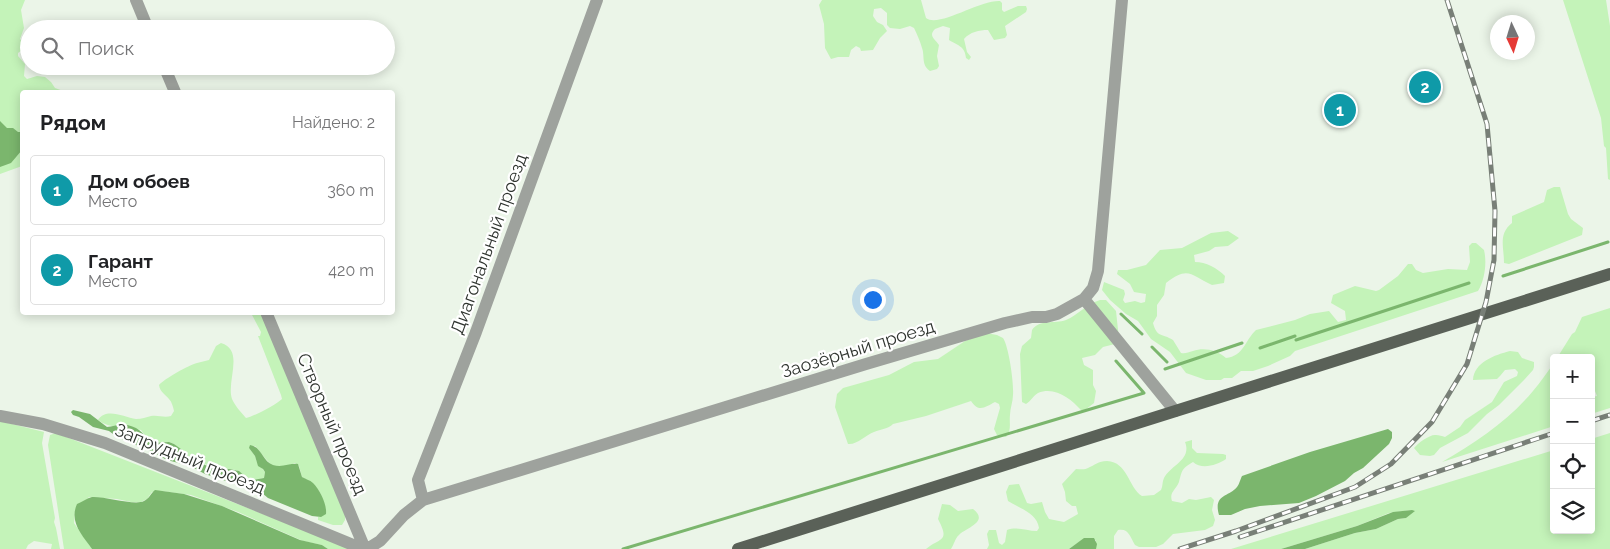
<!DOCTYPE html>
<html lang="ru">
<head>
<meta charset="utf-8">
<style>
	body { margin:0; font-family:Raleway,sans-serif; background:#f2f2f2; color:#202124 }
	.controls { position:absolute; right:15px; bottom:15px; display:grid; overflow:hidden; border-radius:5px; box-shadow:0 2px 12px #0003 }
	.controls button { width:45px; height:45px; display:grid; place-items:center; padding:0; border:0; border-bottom:1px solid #e0e0e0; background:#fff; color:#202124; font:25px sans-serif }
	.compass { position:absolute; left:1490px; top:15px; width:45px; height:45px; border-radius:50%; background:#fff; box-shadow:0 2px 12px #0003; rotate:176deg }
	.you { position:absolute; left:872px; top:299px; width:18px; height:18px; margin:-12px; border:4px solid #fff; border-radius:50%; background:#1a73e8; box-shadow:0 0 0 8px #1a73e833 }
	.badge { display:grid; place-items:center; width:32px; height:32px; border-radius:50%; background:#7c3aed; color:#fff; font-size:16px; font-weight:700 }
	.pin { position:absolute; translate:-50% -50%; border:2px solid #fff; box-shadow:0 1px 5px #0006 }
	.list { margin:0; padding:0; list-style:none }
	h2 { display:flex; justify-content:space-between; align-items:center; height:65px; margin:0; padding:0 20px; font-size:21px }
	h2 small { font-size:16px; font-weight:400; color:#757577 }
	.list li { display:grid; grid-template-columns:32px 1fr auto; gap:15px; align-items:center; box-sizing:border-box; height:70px; margin:0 10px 10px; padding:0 10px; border:1px solid #e0e0e0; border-radius:5px }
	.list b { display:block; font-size:19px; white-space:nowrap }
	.list p { margin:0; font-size:16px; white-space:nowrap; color:#757577 }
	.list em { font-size:16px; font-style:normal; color:#757577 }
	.icon { flex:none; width:28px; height:28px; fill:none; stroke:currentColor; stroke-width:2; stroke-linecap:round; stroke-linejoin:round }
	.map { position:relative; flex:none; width:1610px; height:549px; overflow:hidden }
	.search { position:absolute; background:#fff; box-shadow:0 2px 12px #0003; left:20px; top:20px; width:375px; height:55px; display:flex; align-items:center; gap:12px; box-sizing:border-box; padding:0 18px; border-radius:28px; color:#757577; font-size:19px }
	.panel { position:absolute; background:#fff; box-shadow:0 2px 12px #0003; left:20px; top:90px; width:375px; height:225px; border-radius:5px }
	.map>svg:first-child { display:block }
</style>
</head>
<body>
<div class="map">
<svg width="1610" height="549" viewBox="0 0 1610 549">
	<rect width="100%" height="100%" fill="#ebf5e8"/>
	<path fill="#c4f3b9" d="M 0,0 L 25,0 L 21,10 L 24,28 L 20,39 L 25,44 L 25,48 L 18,53 L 18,56 L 25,64 L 24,76 L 27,79 L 37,76 L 45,77 L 51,82 L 55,88 L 66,92 L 22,92 L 22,166 L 0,174 Z
		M 822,0 L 921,0 L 926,18 C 939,28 979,0 1000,1 L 1002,3 L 1002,10 L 1004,12 L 1018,6 L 1026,6 L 1027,9 L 1026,12 L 1005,26 L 1007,35 L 1005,38 L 994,40 L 988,30 C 979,30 970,32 964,39 L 967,52 L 971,57 L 969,60 L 966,58 C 965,46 957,45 949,40 L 950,28 L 943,26 L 935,29 C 928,36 935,39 939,45 L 937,56 L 939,66 L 937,69 L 930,71 C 921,65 925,56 922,48 C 920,41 917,34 914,28 L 910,26 L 900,29 L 890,28 L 887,25 L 887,13 L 881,8 L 874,9 L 873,16 L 877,22 L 883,25 L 887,31 L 880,38 L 873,50 L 861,51 L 860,48 L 856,46 L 851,50 L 849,57 L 838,57 L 831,59 L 825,48 L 824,24 L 819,5 Z
		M 1563,0 L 1606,0 L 1610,26 L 1610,180 L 1608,179 L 1606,148 L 1604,146 L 1601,118 Z
		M 1554,187 L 1560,187 L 1568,214 L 1571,219 L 1583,228 L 1582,235 L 1509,264 L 1504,263 C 1504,247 1498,234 1512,223 L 1512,216 L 1544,202 L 1547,190 Z
		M 1228,231 L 1239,238 L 1228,246 L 1215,247 L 1209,251 L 1194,255 L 1195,262 C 1206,262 1217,268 1225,276 L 1224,283 L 1212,285 C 1191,276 1189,265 1166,283 L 1164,295 L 1157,305 L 1157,316 L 1153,323 C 1157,338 1162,333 1173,340 L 1181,353 C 1186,354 1188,352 1193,351 C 1204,347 1217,350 1226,358 C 1244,356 1245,340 1256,330 L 1295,320 L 1310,314 L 1329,311 L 1338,322 L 1346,320 L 1345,311 L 1331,303 L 1333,295 L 1355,286 L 1376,291 L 1379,290 L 1398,276 L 1408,264 L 1412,264 L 1416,270 L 1423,273 L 1448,269 L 1467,270 L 1470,262 L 1469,246 L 1472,243 L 1476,243 L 1484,250 C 1487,262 1485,280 1478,291 L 1295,351 L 1290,356 L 1268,366 L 1253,371 L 1241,371 L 1232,378 L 1224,378 L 1221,380 L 1206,380 L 1186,373 L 1170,352 L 1151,339 L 1138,321 L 1126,314 L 1110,300 L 1102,290 L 1104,282 L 1124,290 L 1125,294 L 1123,300 L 1125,303 L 1135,301 L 1141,303 L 1145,302 L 1146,294 L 1134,292 L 1130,284 L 1117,274 L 1118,270 L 1127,270 L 1146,265 L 1160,250 L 1182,248 L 1211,233 Z
		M 1100,300 L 1106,300 L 1116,311 L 1119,339 L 1115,344 L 1103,347 L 1095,355 L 1082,358 L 1084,365 L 1093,370 L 1093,385 L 1096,391 L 1094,403 L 1085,410 L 1081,410 C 1071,399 1055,386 1038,393 C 1033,396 1031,401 1026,404 L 1022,402 L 1020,354 L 1022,346 L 1031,338 L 1032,330 C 1040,319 1054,324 1066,320 C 1078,315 1085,305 1100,300 Z
		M 1610,308 L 1610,408 L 1591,414 L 1591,397 L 1597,396 L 1591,381 L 1591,358 L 1557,358 L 1572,334 L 1575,332 L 1582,317 Z
		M 251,313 L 261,313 L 345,515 L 345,520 L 342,525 L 333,525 L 318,520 L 318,517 L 321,517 C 326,494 320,489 302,477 L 299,466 L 295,463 C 270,473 269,461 255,446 L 249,448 L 255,456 L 257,462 L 265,472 L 264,478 L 252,480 L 236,470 L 228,469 L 217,470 L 208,465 L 199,463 L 191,459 L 174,444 L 169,442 L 151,443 L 141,430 C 126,427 110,429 98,420 C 106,407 124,417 136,419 C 142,419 146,417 151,416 C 159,415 164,418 171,416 L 174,411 C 173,407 172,402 169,399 C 165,394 160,392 159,385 C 164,379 189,365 197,363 C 201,362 205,361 209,360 L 216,346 L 221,343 C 245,350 226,381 232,399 C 235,406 241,412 246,418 C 253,417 277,404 282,399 L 281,395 L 258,336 L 260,336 L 261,332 Z
		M 986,333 L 997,335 L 1003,338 C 1009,347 1014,384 1013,395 C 1013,402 1010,408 1010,415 C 1009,423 1012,430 1006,437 L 997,435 L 994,429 L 1000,408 L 999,404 L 995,402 C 985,407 979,413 971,401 L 926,416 L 893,424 C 888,429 881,429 874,432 C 866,435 857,445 848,444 L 835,407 L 837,394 L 843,388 L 889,375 L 914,362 L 938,359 L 965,341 Z
		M 1510,351 L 1518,352 L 1522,358 L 1534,362 L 1534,367 L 1533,370 L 1524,380 L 1499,405 L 1487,414 L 1468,433 L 1440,448 L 1434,455 L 1430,456 L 1420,455 L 1414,448 C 1418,443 1430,434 1436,435 C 1439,435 1442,436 1445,437 L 1460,427 L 1465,420 L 1492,402 L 1504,382 L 1517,376 L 1518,372 L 1515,369 L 1505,370 L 1500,376 L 1497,379 L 1473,380 C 1474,362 1495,355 1510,351 Z
		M 1554,363 L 1554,426 L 1442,462 C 1476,442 1508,421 1533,391 C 1541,382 1547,372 1554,363 Z
		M 0,421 L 44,432 L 42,443 L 55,518 L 54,522 L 56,528 L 60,549 L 51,549 L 52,544 L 34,541 L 28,545 L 26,549 L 0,549 Z
		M 56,433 L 350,548 L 351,549 L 328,549 L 322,545 L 303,541 L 238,512 L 191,495 L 161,491 L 152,492 L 147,499 L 141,502 L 131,502 L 117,499 L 89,497 L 75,512 L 74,523 L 92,549 L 64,549 L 48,445 L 50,435 Z
		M 1610,433 L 1610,549 L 1305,549 L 1355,533 L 1376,529 L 1398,519 L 1406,518 L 1412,510 L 1389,513 L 1357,526 L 1281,549 L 1231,549 L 1554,450 L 1554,530 L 1591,530 L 1591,439 Z
		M 1192,440 L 1192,448 L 1197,453 L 1223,454 L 1226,455 L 1226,459 C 1217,465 1202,470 1193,462 C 1181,469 1182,471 1179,482 C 1176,490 1169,492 1172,501 L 1182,503 L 1189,499 L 1196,500 L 1211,497 L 1214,500 L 1212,510 L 1215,520 L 1213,526 L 1205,530 L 1173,534 L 1163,544 L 1156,547 L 1139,547 L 1135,545 C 1130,537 1129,528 1118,530 L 1114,536 L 1114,549 L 1096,549 L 1096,540 L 1079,542 L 1069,549 L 987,549 L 989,545 L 987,534 L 989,530 L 996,530 L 999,543 L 1002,545 L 1005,542 L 1007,530 C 1017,526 1027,531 1037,531 L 1039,528 C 1037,513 1019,508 1008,501 L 1006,492 L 1009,485 L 1019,484 L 1027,503 L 1031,504 L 1042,502 L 1045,512 L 1049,519 L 1064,522 L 1078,514 L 1076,506 L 1072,506 L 1066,501 L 1065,492 L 1062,484 L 1076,469 C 1080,469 1085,470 1088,468 C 1095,465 1098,461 1107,461 C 1128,462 1128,487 1142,496 L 1154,495 L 1161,490 C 1163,486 1162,482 1164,478 C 1171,465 1192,460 1185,442 Z
		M 942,504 L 950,505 L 958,511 L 973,509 C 990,522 965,528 959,535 C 955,538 954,545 951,549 L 926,549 C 941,537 950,542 938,519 Z"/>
	<path fill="#7bb66d" d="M 0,121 L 7,128 L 13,128 L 18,132 L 22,132 L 22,150 L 11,163 L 0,167 Z
		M 73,410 L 90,414 L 107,427 C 113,427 118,424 124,425 C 136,425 144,433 151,443 L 169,442 L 174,444 L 181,449 L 191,459 L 217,470 L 229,469 L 239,471 L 247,478 L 252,480 L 264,478 L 265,472 L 263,469 L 258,466 L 255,456 L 249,448 L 250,445 C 262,447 262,461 273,465 C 282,468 290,463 298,464 L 302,477 C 305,479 310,480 313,483 C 320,490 327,504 326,514 L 321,517 L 312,516 L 268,498 L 256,488 L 244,487 L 236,481 L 226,481 L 205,474 L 190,466 L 167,460 L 150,451 L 117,437 L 109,431 L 93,427 L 79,417 L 73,415 L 71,412 Z
		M 1388,429 L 1392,432 L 1392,438 L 1389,444 L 1363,468 L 1354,473 L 1345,481 L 1316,496 L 1299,503 L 1260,506 L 1245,509 L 1231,515 L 1219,515 C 1213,494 1229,497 1237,487 C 1239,485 1240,480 1242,476 L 1310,452 Z
		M 155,490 L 184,494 L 222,506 L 300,540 L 322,545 L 328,549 L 92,549 C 82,535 69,522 77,504 C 82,502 87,498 92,497 C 104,496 135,506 144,501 C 149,499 151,493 155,490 Z
		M 1412,510 L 1415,511 L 1406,518 L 1398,519 L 1376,529 L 1355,533 L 1305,549 L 1281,549 L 1357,526 L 1393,512 Z
		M 1084,538 L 1094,538 L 1097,544 L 1096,549 L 1069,549 Z"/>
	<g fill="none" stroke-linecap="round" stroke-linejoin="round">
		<path stroke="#7bb66d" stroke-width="3" d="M 1503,276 L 1608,242
			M 1121,314 L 1142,334
			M 1296,340 L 1469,283
			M 1152,347 L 1167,362
			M 1260,348 L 1295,336
			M 1165,369 L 1242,343
			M 623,549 L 1144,393 L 1116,361"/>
		<path stroke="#9ea29d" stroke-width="12" d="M 136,0 L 148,29
			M 164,66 L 175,92
			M 1084,299 L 1175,411
			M 266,312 L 365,549
			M 0,416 L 43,424 L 105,443 L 363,549
			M 423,500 L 418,480 L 476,332 L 597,0
			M 367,549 L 380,541 L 404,515 L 423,500 L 866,364 L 1005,323 L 1032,317 L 1046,317 L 1057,314 L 1084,299 L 1093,288 L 1098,271 L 1122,0"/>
		<path stroke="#5a6158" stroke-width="12" d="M 738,549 L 1610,274"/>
		<g stroke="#787f77" stroke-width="5">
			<path id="rail" d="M 1591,421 L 1610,415
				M 1240,537 L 1554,433
				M 1180,549 L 1236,531 L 1355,487 L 1391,464 L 1432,422 L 1467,364 L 1486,302 L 1494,260 L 1495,211 L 1487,124 L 1447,0"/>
		</g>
		<use href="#rail" stroke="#fff" stroke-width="3" stroke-dasharray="9" stroke-linecap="butt"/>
	</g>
	<g text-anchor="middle" stroke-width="4.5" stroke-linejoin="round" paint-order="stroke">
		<g font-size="18" fill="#2f342f" stroke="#fff">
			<text transform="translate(489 244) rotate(-70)" y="6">Диагональный проезд</text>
			<text transform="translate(858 349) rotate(-17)" y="6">Заозёрный проезд</text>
			<text transform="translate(332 424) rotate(67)" y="6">Створный проезд</text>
			<text transform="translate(190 459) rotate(22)" y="6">Запрудный проезд</text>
		</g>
	</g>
</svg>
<div class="controls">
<button>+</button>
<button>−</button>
<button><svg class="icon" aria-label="locate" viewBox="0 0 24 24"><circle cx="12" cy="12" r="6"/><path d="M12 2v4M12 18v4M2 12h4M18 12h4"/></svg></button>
<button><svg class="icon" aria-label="layers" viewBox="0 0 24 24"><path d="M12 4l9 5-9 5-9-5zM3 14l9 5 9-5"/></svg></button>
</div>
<svg class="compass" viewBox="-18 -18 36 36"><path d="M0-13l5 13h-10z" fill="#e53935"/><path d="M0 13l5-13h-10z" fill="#757577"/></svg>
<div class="you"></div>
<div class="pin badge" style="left:1340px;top:110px;background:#0f9aa8">1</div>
<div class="pin badge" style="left:1425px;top:87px;background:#0f9aa8">2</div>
<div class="search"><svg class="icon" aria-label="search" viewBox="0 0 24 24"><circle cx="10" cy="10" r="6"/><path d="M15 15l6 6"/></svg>Поиск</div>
<section class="panel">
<h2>Рядом<small>Найдено: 2</small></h2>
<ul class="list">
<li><span class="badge" style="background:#0f9aa8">1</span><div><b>Дом обоев</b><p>Место</p></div><em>360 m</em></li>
<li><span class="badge" style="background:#0f9aa8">2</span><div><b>Гарант</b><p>Место</p></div><em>420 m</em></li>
</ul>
</section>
</div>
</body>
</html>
